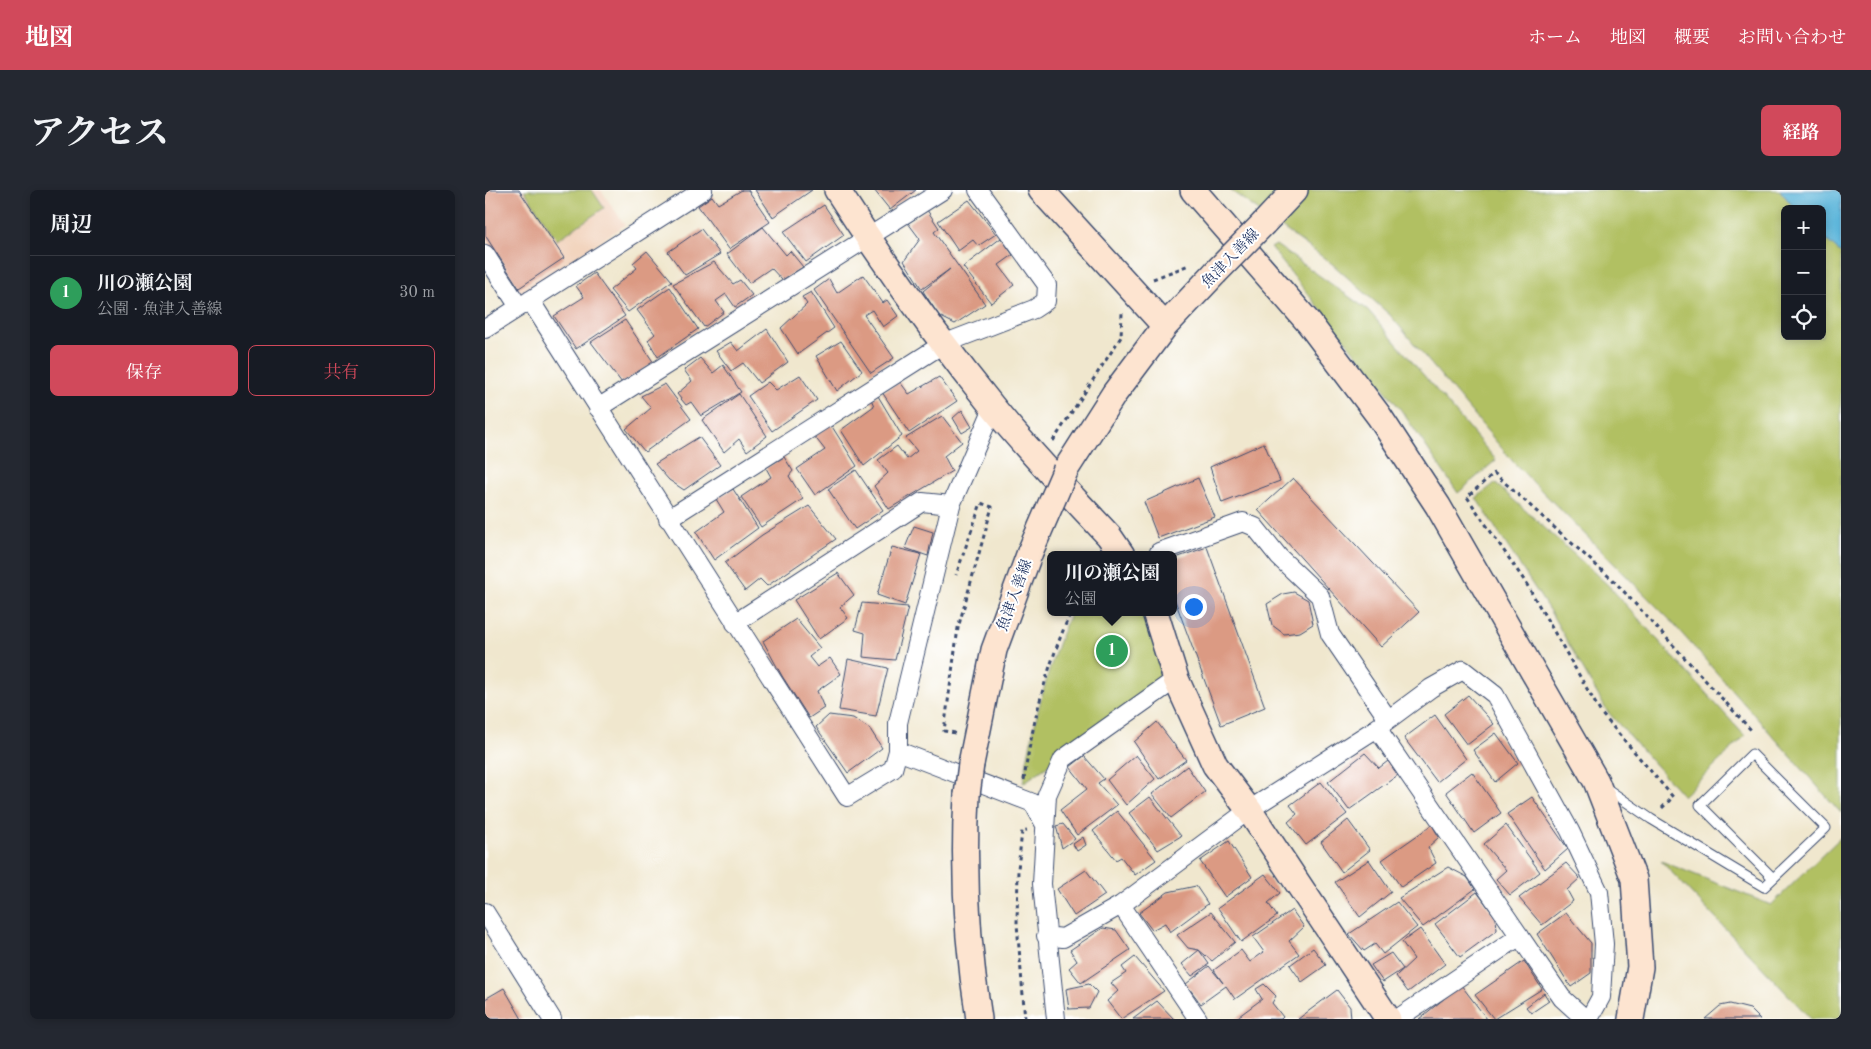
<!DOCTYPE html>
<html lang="ja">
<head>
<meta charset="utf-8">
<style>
	body { margin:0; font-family:"Old Standard TT","Noto Serif JP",serif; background:#242831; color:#f1f3f6 }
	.controls { position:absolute; right:15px; top:15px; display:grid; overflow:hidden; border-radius:8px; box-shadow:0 2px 8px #0003 }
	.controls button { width:45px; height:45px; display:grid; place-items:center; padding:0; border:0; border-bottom:1px solid #363941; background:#171b24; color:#f1f3f6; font:25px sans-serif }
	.you { position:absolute; left:708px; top:416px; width:18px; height:18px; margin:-12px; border:4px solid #fff; border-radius:50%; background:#1a73e8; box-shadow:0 0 0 8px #1a73e833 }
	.badge { display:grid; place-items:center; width:32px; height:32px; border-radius:50%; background:#d1495b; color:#fff; font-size:16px; font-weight:700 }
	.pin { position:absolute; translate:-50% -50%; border:2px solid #fff; box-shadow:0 1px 5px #0006 }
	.popup { position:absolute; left:562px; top:361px; width:130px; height:65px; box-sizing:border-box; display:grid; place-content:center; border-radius:8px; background:#171b24; filter:drop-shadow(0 1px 4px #0005); font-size:16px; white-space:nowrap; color:#9ea1a6 }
	.popup b { font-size:19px; color:#f1f3f6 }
	.popup::after { content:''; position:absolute; left:50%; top:100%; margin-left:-10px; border:10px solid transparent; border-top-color:#171b24 }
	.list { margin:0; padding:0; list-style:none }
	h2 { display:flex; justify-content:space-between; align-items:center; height:65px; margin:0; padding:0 20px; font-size:21px }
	h2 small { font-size:16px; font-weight:400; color:#9ea1a6 }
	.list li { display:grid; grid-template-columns:32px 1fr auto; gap:15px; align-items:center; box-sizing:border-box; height:75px; padding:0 20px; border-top:1px solid #363941 }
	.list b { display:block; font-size:19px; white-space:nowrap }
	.list p { margin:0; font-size:16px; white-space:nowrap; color:#9ea1a6 }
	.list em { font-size:16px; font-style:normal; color:#9ea1a6 }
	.actions { display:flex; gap:10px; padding:15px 20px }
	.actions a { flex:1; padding:11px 0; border:1px solid #d1495b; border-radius:8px; text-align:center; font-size:18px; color:#d1495b }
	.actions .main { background:#d1495b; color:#fff }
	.icon { flex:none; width:28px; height:28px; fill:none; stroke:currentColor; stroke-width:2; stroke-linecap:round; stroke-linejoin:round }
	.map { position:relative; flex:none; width:1356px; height:829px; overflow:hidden; border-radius:8px }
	header { display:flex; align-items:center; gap:30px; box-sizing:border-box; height:70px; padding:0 25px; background:#d1495b; color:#fff }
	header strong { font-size:24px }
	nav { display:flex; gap:28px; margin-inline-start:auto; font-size:18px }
	.intro { display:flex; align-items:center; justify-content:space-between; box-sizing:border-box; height:120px; padding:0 30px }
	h1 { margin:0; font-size:35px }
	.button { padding:12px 22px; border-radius:8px; background:#d1495b; color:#fff; font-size:18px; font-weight:700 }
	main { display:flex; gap:30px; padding:0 30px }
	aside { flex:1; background:#171b24; border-radius:8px; box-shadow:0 2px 8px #0003 }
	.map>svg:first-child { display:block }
</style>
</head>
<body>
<header>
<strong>地図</strong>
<nav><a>ホーム</a><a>地図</a><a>概要</a><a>お問い合わせ</a></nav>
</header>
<div class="intro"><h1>アクセス</h1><a class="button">経路</a></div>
<main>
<aside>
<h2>周辺<small></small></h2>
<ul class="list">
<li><span class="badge" style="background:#2e9e5b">1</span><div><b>川の瀬公園</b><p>公園 · 魚津入善線</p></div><em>30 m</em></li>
</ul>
<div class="actions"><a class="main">保存</a><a>共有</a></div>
</aside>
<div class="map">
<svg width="1356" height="829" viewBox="0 0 1356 829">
	<rect width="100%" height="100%" fill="#fff"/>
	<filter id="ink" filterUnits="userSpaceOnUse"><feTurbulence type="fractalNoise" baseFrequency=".02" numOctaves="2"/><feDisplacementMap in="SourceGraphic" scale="10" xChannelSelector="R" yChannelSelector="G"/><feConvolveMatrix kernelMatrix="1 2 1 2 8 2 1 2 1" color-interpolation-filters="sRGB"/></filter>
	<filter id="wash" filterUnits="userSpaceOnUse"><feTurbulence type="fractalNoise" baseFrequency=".0096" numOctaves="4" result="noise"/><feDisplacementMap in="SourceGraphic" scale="20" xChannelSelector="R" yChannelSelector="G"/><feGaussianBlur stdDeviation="1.12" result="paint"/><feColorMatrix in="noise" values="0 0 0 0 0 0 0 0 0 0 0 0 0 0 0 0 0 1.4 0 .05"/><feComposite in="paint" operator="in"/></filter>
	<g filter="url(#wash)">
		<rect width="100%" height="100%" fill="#f0e7ce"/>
		<path fill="#f2d4be" d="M 0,0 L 116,0 L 140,35 L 35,103 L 0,50 Z"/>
		<path fill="#b1c062" stroke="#667860" d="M 39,0 L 107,0 L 119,18 L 72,50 Z
			M 745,0 L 1295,0 L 1310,19 L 1300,19 L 1300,146 L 1337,146 L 1337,46 L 1356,63 L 1356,623 L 1184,429 L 1030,274 L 905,125 L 846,73 Z
			M 791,55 L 883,120 L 1011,270 L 973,303 L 916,220 L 786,58 Z
			M 1010,293 L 1123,395 L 1260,546 L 1198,606 L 1122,521 L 1066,423 L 991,308 Z
			M 586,422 L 670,422 L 691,489 L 538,593 C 548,536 562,476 586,422 Z
			M 1356,647 L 1356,829 L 1326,829 L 1176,671 L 1286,715 Z"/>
		<path fill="#5db6da" stroke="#3c729c" d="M 1295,0 L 1356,0 L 1356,63 L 1337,46 L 1337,19 L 1310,19 Z"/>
		<g id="blocks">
			<path fill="#db9a83" d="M 0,0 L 34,0 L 79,68 L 34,98 L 0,45 Z
				M 257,0 L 263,0 L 285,32 L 244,59 L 213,16 L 227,6 L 233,14 Z
				M 270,0 L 327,0 L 288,27 Z
				M 389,0 L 431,0 L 405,20 Z
				M 484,10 L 511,44 L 493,56 L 488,50 L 473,61 L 453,31 Z
				M 339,15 L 359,45 L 321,72 L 298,42 Z
				M 442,20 L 454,38 L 449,42 L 500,114 L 470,134 L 454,126 L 438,101 L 465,79 L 437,99 L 419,71 L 435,49 L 423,33 Z
				M 278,37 L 301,65 L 305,61 L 318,77 L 297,90 L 286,78 L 264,93 L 242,64 Z
				M 216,39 L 235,64 L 200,85 L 183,62 Z
				M 516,48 L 528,65 L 514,75 L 529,95 L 506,113 L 478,77 Z
				M 162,61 L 187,91 L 143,122 L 125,100 L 152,78 L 148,73 Z
				M 229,72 L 248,94 L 255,90 L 267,105 L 250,117 L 241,104 L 231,111 L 239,122 L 219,137 L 188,94 Z
				M 109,83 L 140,126 L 91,159 L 69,126 L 99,107 L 91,96 Z
				M 378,85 L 398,113 L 402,110 L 413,126 L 398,137 L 387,120 L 379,125 L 409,168 L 386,183 L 329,100 L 344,89 L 352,103 Z
				M 185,97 L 213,139 L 173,167 L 163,150 L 170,144 L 152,120 Z
				M 326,102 L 349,138 L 313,164 L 296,138 L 322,114 L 317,107 Z
				M 140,130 L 169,173 L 137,193 L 106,152 Z
				M 282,139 L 303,172 L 274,193 L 258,173 L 246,181 L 231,161 L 246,152 L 253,161 Z
				M 356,151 L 377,181 L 352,201 L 331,166 Z
				M 215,168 L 228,183 L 238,175 L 256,202 L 216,226 L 206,212 L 201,215 L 192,204 L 207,191 L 199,180 Z
				M 315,185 L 332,210 L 287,241 L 263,206 L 283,192 L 291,200 Z
				M 454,187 L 472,211 L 424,243 L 397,202 L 415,192 L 424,204 Z
				M 180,194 L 206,229 L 160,262 L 141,239 L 166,218 L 156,206 Z
				M 254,204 L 282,246 L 262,261 L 254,249 L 239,262 L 217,230 Z
				M 393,206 L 417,246 L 379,276 L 356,240 L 389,216 L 386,209 Z
				M 477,220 L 487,237 L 477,243 L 468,228 Z
				M 457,226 L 477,252 L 459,266 L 467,281 L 404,319 L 389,296 L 403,283 L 393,270 L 412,256 L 422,269 L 432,261 L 421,248 Z
				M 346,235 L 372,276 L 330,305 L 312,279 L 340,260 L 329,246 Z
				M 214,247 L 235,275 L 199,300 L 184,290 L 170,274 Z
				M 779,253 L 795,291 L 737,313 L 725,277 Z
				M 299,267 L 308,281 L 304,286 L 318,309 L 276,337 L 256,307 L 286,287 L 281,278 Z
				M 371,280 L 398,320 L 370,339 L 343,299 Z
				M 713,288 L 730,327 L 673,348 L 659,312 Z
				M 808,288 L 934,422 L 896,457 L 773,320 Z
				M 248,299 L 273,338 L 229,370 L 211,342 L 239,322 L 231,309 Z
				M 324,316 L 351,349 L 282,396 L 275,389 L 260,401 L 240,373 L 277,345 Z
				M 429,336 L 448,342 L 443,366 L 420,358 Z
				M 407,357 L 436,364 L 420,415 L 392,405 Z
				M 722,357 L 780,517 L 736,535 L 688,405 L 688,369 Z
				M 353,383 L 369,405 L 355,417 L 363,428 L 334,449 L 309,410 Z
				M 809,402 L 823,410 L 828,434 L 815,442 L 799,444 L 787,435 L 782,414 L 798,404 Z
				M 377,413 L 423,417 L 410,470 L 378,467 L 380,443 L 370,440 Z
				M 311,429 L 335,458 L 324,467 L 332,477 L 345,468 L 356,484 L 332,501 L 339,518 L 324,528 L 297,486 L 278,451 Z
				M 363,469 L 403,478 L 391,526 L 354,520 Z
				M 983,505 L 1009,534 L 982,555 L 959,524 Z
				M 344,525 L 368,528 L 385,539 L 397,558 L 363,583 L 331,537 Z
				M 950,525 L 981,569 L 952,592 L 919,548 Z
				M 672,532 L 701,570 L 674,589 L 649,552 Z
				M 1011,543 L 1033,573 L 1010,592 L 988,560 Z
				M 880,563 L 894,578 L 903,571 L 913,585 L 864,620 L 843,592 Z
				M 651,565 L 670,589 L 641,615 L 622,590 Z
				M 599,566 L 619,589 L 613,593 L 632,615 L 592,645 L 575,620 L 602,599 L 585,577 Z
				M 702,576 L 720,602 L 686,628 L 667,604 Z
				M 987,582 L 1016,623 L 989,643 L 961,602 Z
				M 836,592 L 862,624 L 821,655 L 803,632 L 812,624 L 805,615 Z
				M 665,607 L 696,646 L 673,660 L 644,623 Z
				M 1047,607 L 1083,659 L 1060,679 L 1022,624 Z
				M 632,621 L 671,670 L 650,685 L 636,667 L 631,670 L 608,641 Z
				M 863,630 L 885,660 L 857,682 L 836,652 Z
				M 578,634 L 590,649 L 577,658 L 571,636 Z
				M 947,635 L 954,647 L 943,657 L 951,673 L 916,697 L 897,670 Z
				M 1021,635 L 1055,682 L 1025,705 L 1011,689 L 1021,680 L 999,654 Z
				M 598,647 L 601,655 L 592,661 L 588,654 Z
				M 744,651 L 767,687 L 740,707 L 715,671 Z
				M 884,670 L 906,702 L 875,727 L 850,692 Z
				M 1081,673 L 1095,688 L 1082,700 L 1088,711 L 1057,735 L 1034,708 Z
				M 963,677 L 982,687 L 990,699 L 938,737 L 914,708 Z
				M 601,680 L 620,705 L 589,726 L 572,699 Z
				M 780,684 L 795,703 L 783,713 L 792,726 L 756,752 L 733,718 Z
				M 711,696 L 723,714 L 685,742 L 680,733 L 667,740 L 654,723 L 683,702 Z
				M 992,702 L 1011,728 L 1012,740 L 975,767 L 950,734 Z
				M 912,712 L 932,737 L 898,764 L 890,754 L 879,761 L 864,744 Z
				M 807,720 L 819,737 L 804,751 L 814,764 L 750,809 L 741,796 L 716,814 L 701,794 L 724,776 L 738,793 L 729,780 L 756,760 L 765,772 L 779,762 L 768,747 Z
				M 726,722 L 750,752 L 727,771 L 714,760 L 724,774 L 707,786 L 697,774 L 714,760 L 703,758 L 692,745 Z
				M 1081,723 L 1106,753 L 1106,783 L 1086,797 L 1052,744 Z
				M 618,738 L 631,740 L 645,760 L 596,793 L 584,778 L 592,771 L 585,760 Z
				M 935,739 L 960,774 L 923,802 L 911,786 L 929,769 L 917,752 Z
				M 828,758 L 841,775 L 817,792 L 805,775 Z
				M 906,763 L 918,779 L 898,792 L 886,775 Z
				M 650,767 L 679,801 L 636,829 L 622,811 L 633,801 L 626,793 L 641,783 L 637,777 Z
				M 1039,771 L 1057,799 L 1009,829 L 990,805 Z
				M 604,794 L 612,802 L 604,818 L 584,819 L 581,799 Z
				M 779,794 L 791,806 L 787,813 L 798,827 L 796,829 L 750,829 L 777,809 L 771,799 Z
				M 976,795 L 1002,829 L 934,829 Z
				M 19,798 L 37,829 L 0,829 L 0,809 Z
				M 852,800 L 865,817 L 866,829 L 813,829 Z
				M 1059,803 L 1064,811 L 1046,823 L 1041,817 Z
				M 672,811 L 689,829 L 648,829 Z
				M 1245,814 L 1265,819 L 1275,829 L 1220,829 L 1235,816 Z"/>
		</g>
	</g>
	<g filter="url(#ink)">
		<use href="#blocks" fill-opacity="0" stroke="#3b4b6f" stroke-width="1"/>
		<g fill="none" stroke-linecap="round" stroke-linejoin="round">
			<g stroke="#3b4b6f" stroke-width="11">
				<path id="lane" d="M 1121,598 L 1166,629 L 1279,697 L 1341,638 L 1267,564 L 1215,615 L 1288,688"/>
			</g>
			<g stroke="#3b4b6f" stroke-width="20">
				<path id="street" d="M 0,64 L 34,117
					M 45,110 L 362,607 L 408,579 L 413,561 L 413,533 L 466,315 L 508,218
					M 0,139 L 218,0
					M 113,218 L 458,0
					M 183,329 L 458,154 L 549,119 L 561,111 L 562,95 L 493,0
					M 674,362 L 758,332 L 770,337 L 794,367 L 835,406 L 845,444 L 903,529
					M 250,433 L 437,312 L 466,315
					M 892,538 L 1077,808 L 1100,829
					M 413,561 L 548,613 L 559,633
					M 636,715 L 713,829
					M 0,722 L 67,829
					M 561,746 L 578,748 L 636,715 L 764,620 L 892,538 L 946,498 L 978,480 L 1010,505 L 1085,641 L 1114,702 L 1119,754 L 1116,807 L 1104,829
					M 571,829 L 557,694 L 562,605 L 578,569 L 691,489
					M 912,829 L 1035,746"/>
			</g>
			<g stroke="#3b4b6f" stroke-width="28">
				<path id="secondary" d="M 352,0 C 400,75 451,147 507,216 C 543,261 584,303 624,346 L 637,365
					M 556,0 L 680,136
					M 708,0 L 824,133 L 894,226 L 953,316 L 1111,591 L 1149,689 L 1155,777 L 1146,829
					M 779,33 L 810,0
					M 581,279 L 629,204 L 680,136 L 730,83
					M 670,422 L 691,489 L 730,575 L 764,620 L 903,829
					M 486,574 L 509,460 L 545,362
					M 482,605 C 478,680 482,755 494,829"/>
			</g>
			<path stroke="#3b4b6f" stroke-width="3" stroke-dasharray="4 4" stroke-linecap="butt" d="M 668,89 L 704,75
				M 568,251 L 636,147 L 637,123
				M 470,543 L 459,541 L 473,438 L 507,317 L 496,313 L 471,385
				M 539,590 C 547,534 562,475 586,422
				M 1177,618 L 1188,607 L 1116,523 L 1041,393 L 982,307 L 1009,283 L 1131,393 L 1266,540
				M 540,829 L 532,734 L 533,679 L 537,641 L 542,640"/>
			<use href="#lane" stroke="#fff" stroke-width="9"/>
			<use href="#street" stroke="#fff" stroke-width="18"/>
			<use href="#secondary" stroke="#fde4d0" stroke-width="25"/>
			<g stroke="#3b4b6f" stroke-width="28" stroke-linecap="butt">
				<path id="secondary-bridge" d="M 730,83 L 779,33
					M 545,362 L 581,279
					M 482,605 L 486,574"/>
			</g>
			<use href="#secondary-bridge" stroke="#fde4d0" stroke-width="25"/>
		</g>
	</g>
	<g text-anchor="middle" stroke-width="4" stroke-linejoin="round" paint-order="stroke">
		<g font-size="15" fill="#1b2f5e" stroke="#fff">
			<text transform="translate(745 68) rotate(-46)" y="5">魚津入善線</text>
			<text transform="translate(529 405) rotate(-70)" y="5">魚津入善線</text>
		</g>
	</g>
</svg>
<div class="controls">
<button>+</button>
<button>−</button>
<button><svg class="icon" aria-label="locate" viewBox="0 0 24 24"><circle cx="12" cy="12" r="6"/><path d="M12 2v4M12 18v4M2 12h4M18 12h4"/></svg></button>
</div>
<div class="you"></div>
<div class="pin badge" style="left:627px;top:461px;background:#2e9e5b">1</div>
<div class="popup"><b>川の瀬公園</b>公園</div>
</div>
</main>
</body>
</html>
